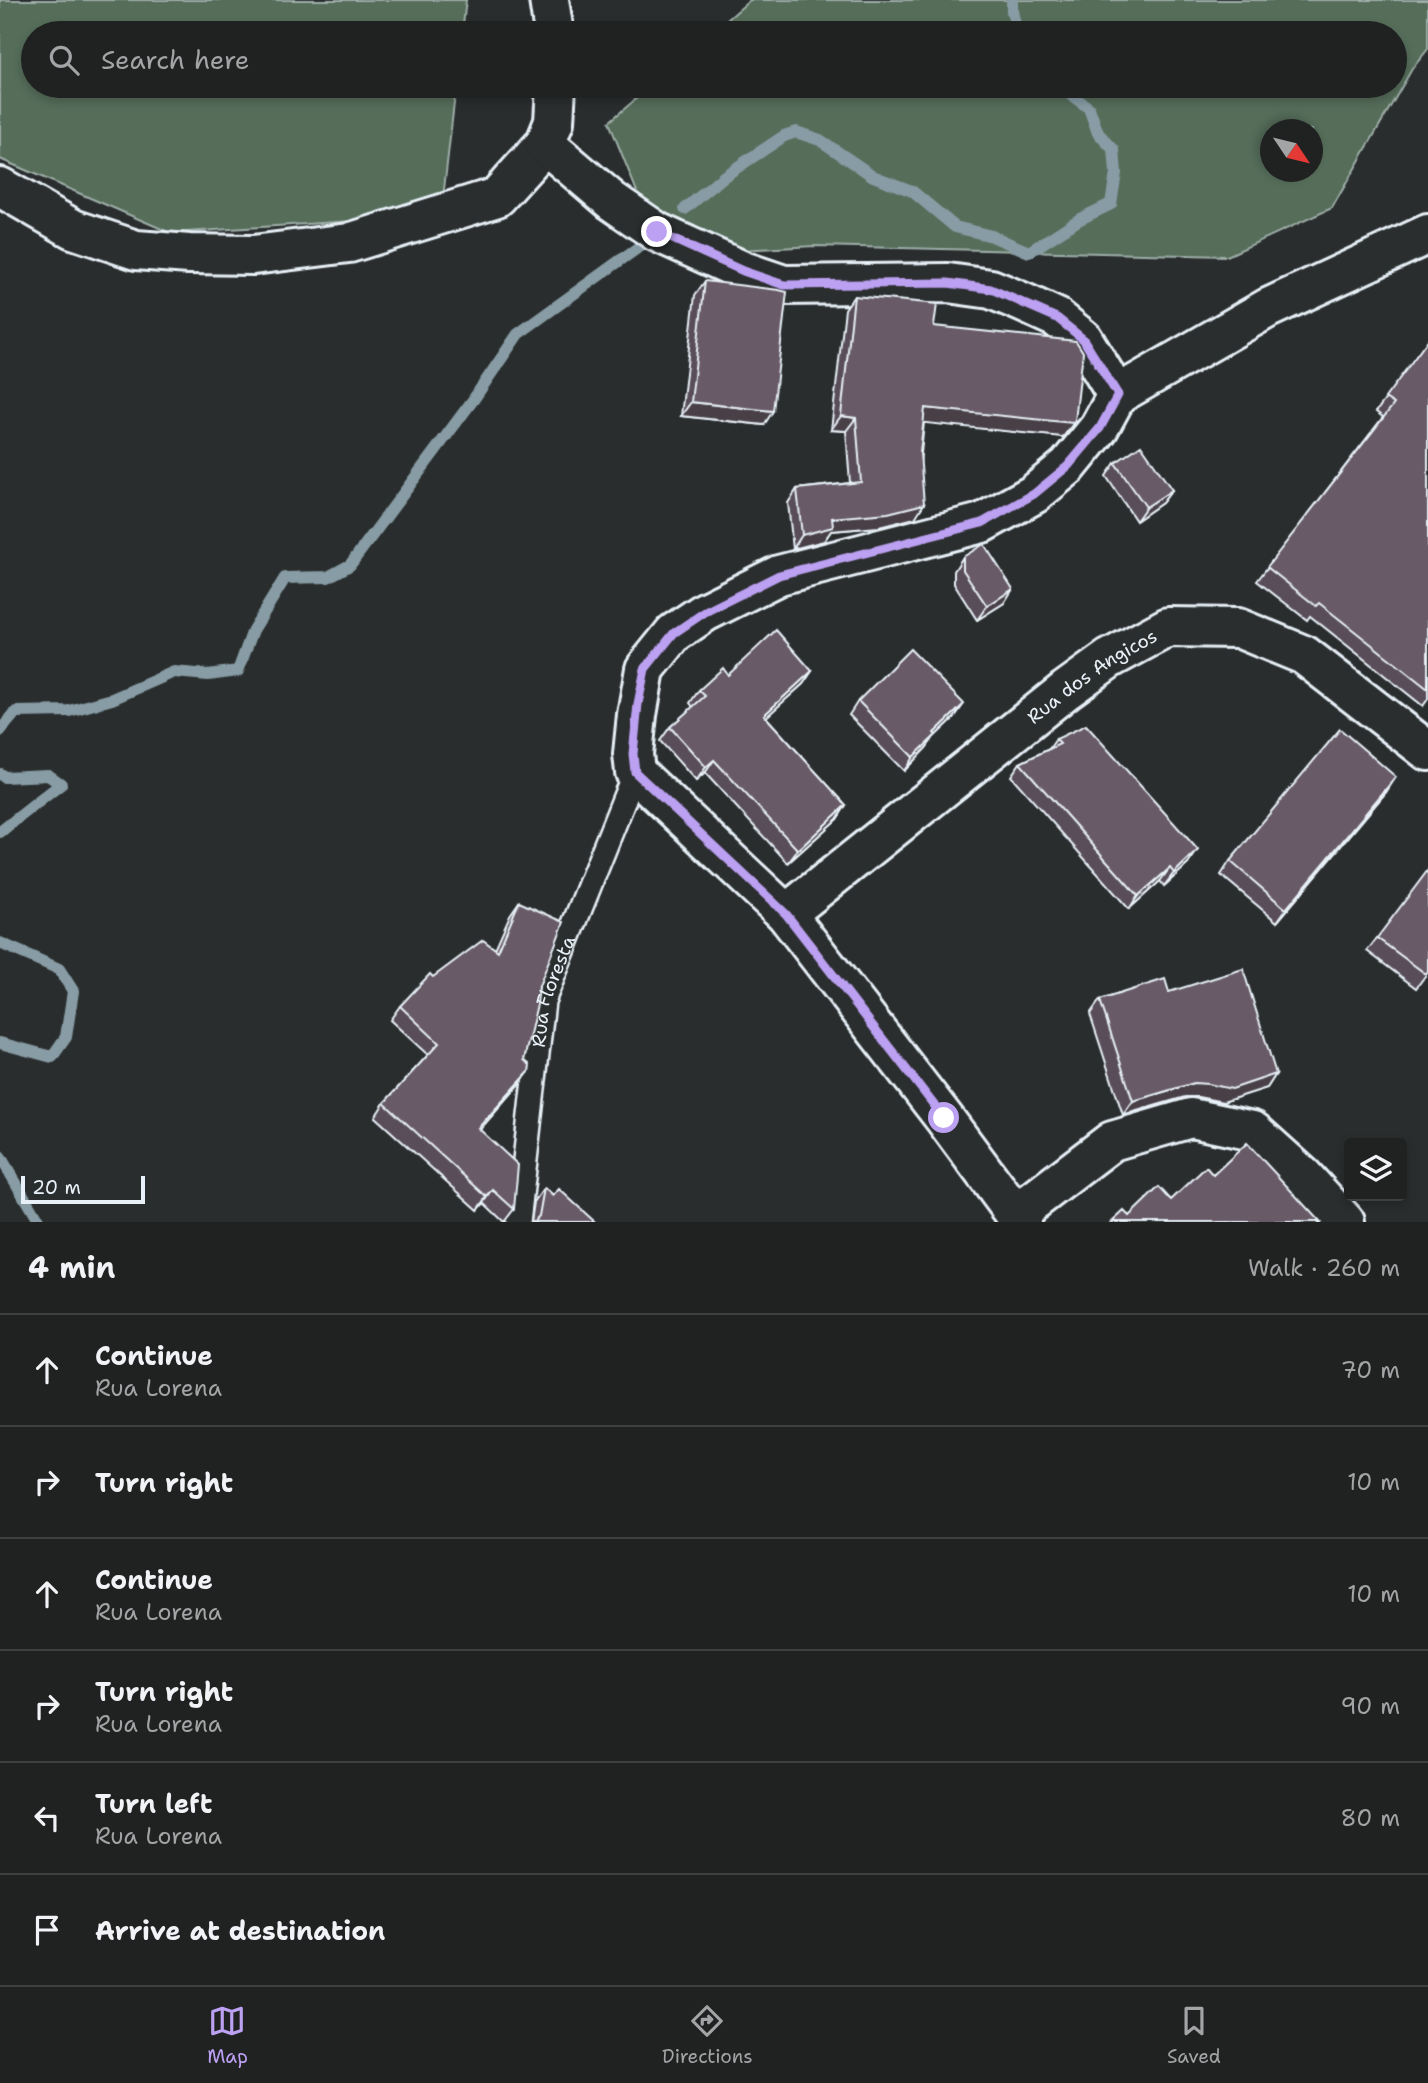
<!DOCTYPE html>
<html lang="en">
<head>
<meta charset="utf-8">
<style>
	body { margin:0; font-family:"Shantell Sans",sans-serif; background:#282a2a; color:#f1f3f6 }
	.controls { position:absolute; right:21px; bottom:21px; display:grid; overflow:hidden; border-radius:7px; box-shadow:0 4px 10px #0003 }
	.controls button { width:63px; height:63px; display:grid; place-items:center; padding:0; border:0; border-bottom:2px solid #3d3f40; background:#202222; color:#f1f3f6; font:35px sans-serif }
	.compass { position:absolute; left:1260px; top:119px; width:63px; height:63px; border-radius:50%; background:#202222; box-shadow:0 4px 10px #0003; rotate:125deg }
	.scale { position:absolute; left:21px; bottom:18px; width:124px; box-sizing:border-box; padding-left:7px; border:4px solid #e8f1f8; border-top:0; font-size:19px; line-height:24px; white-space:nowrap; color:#e8f1f8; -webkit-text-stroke:5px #2a2d2e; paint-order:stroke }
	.stop { position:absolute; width:21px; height:21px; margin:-16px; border:5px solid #bca0f2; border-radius:50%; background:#fff }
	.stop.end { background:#bca0f2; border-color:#fff; box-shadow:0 2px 7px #0008 }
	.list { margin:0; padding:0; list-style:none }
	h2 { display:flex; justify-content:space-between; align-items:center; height:91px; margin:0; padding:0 28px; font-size:30px }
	h2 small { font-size:23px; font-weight:400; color:#a2a4a5 }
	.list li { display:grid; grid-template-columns:46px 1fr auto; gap:21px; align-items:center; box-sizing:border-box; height:112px; padding:0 28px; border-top:2px solid #3d3f40 }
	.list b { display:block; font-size:26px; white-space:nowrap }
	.list p { margin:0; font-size:23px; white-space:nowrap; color:#a2a4a5 }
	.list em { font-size:23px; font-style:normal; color:#a2a4a5 }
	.icon { flex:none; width:38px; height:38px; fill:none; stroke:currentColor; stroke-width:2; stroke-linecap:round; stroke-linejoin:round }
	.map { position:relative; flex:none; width:1428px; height:1222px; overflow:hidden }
	.search { position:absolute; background:#202222; box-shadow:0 4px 10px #0003; left:21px; right:21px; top:21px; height:77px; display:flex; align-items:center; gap:18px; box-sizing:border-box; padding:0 24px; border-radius:38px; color:#a2a4a5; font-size:26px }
	.sheet { height:763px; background:#202222 }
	nav { display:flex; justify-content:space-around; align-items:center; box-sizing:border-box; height:98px; border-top:2px solid #3d3f40; background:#202222; font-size:19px; color:#a2a4a5 }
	nav a { display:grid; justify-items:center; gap:4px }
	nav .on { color:#bca0f2 }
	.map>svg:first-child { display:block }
</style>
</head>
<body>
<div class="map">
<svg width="1428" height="1222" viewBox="0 0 1428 1222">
	<rect width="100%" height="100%" fill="#2a2d2e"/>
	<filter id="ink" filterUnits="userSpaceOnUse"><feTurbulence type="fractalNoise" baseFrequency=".0143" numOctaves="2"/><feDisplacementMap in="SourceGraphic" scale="14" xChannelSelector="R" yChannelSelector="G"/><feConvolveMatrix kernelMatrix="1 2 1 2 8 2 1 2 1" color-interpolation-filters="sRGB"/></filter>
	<g filter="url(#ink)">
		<path fill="#566d5a" stroke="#9fafa9" stroke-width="2" fill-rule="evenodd" d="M 0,0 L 466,0 L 462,33 L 33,33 L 33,86 L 456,86 L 441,215 L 171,233 L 0,159 Z
			M 750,0 L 1428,0 L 1428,49 L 1412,69 L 1332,208 L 1227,256 L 815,246 L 662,254 L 609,122 L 651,86 L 1395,86 L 1395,33 L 712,33 ZM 1270,130 L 1312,130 L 1312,172 L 1270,172 Z"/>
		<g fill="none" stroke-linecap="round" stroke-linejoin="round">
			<path stroke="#879ca4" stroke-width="12" d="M 1012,0 L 1012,11 L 1017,33
				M 685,209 L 723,177 L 784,136 L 796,132 L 820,140 L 873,176 L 912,191 L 955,227 L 992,236 L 1029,252 L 1080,219 L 1111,204 L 1116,173 L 1114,150 L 1098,133 L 1089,108 L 1059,86
				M 0,731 L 16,712 L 69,711 L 112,699 L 174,672 L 208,675 L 238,671 L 253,630 L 285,578 L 328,577 L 350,565 L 473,400 L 518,334 L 643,244
				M 0,774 L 4,777 L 48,775 L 61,784 L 0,832
				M 0,943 L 59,969 L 73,991 L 66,1037 L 52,1057 L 0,1043
				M 0,1156 L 39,1222"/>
			<g stroke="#e8f1f8" stroke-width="28">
				<g id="service">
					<path id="s1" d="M 518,1222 L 543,1001 L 635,772"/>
				</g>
			</g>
			<g stroke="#e8f1f8" stroke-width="44">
				<g id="minor">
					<path d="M 0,187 L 73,229 L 136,250 L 189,254 L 253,255 L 349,243 L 497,197 L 545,144"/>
					<path id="s2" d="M 786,914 L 1066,690 L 1109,659 L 1168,627 L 1238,628 L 1304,655 L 1428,751"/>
					<path d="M 1015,1215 L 1112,1141 L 1191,1118 L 1253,1131 L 1303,1176 L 1345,1222"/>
					<path d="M 1021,1222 L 944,1118 L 786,914 L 635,772 L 633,754 L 637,715 L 645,669 L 674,633 L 705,612 L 779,575 L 982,523 L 1034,494 L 1068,466 L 1099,428 L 1117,395"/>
				</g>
			</g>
			<g stroke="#e8f1f8" stroke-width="44">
				<path id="tertiary" d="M 549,0 L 554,33
					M 556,86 L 554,122 L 545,144 L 612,201 L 657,232 L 743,271 L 784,285 L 948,283 L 991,289 L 1022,302 L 1057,318 L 1083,339 L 1117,395 L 1268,308 L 1428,234"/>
			</g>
			<use href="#service" stroke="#2a2d2e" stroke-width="23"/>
			<use href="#minor" stroke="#2a2d2e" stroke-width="38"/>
			<use href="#tertiary" stroke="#2a2d2e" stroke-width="38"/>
		</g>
		<path fill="#594d58" stroke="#e8f1f8" stroke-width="2" d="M 705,281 L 764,425 L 681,416 L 695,295 Z
			M 854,296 L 934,326 L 1063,437 L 924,422 L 915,518 L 879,527 L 831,531 L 824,541 L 793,549 L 788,503 L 797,489 L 850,483 L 846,431 L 831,430 L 845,309 Z
			M 1428,340 L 1428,699 L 1423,706 L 1310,616 L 1307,620 L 1257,581 L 1383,417 L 1376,412 Z
			M 1115,463 L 1172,490 L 1162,503 L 1136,521 L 1106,476 Z
			M 963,557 L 1004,603 L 977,620 L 954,584 L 954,571 Z
			M 812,671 L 803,684 L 766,717 L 846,805 L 837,819 L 788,863 L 705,773 L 696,781 L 660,741 L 670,727 L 693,707 L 690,703 L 699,690 L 728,675 Z
			M 858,701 L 954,718 L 934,737 L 926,748 L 904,771 L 849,715 Z
			M 1056,739 L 1188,864 L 1164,886 L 1160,881 L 1129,909 L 1011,776 L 1020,763 L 1049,749 Z
			M 1387,791 L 1277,922 L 1221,875 L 1230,861 Z
			M 519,902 L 539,986 L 519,1085 L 480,1129 L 514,1209 L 504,1222 L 484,1203 L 478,1210 L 375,1117 L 384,1103 L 428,1055 L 390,1020 L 400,1006 L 433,977 L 495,949 L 510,915 Z
			M 1377,938 L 1428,972 L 1416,988 L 1367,951 Z
			M 1169,992 L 1276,1074 L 1267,1088 L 1223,1102 L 1198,1097 L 1185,1097 L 1123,1115 L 1090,1014 L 1100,1000 Z
			M 544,1188 L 553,1196 L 595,1222 L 531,1222 L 534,1202 Z"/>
		<path fill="#493f47" stroke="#e8f1f8" stroke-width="2" d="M 691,402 L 773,411 L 764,425 L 681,416 Z
			M 925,408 L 1075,421 L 1063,437 L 916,422 Z
			M 841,416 L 856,418 L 846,431 L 831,430 Z
			M 1172,490 L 1162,503 L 1136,521 L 1146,507 Z
			M 924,504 L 915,518 L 879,527 L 831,531 L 824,541 L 793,549 L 802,535 L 832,518 Z
			M 1013,589 L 1004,603 L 977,620 L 987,606 Z
			M 812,671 L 803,684 L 754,728 L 764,715 Z
			M 964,704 L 954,718 L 934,737 L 926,748 L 904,771 L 913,757 L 934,733 Z
			M 714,760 L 705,773 L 696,781 L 706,767 Z
			M 1396,777 L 1387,791 L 1277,922 L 1286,909 Z
			M 846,805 L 837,819 L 788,863 L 798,850 Z
			M 1198,850 L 1188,864 L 1164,886 L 1174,873 Z
			M 1170,868 L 1160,881 L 1129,909 L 1138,896 Z
			M 529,1072 L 519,1085 L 469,1142 L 478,1128 Z
			M 1276,1074 L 1267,1088 L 1223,1102 L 1198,1097 L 1185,1097 L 1123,1115 L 1133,1101 L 1194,1083 Z
			M 493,1190 L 484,1203 L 478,1210 L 487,1197 Z"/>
		<path fill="#685a66" stroke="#e8f1f8" stroke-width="2" d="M 705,281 L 779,290 L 787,292 L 773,411 L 691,402 Z
			M 854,296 L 937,304 L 934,326 L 1076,341 L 1083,352 L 1075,421 L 1073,423 L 925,408 L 920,453 L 924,504 L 888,513 L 832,518 L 833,527 L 802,535 L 797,489 L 861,482 L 856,418 L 841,416 Z
			M 1428,340 L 1428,689 L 1319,603 L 1316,606 L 1267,567 L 1394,404 L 1385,398 Z
			M 1141,445 L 1172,490 L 1146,507 L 1115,463 Z
			M 984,544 L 1013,589 L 987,606 L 963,570 L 963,557 Z
			M 776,630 L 812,671 L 764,715 L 846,805 L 798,850 L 714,760 L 706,767 L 670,727 L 705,696 L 699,690 L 723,668 L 728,675 Z
			M 910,649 L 964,704 L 934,733 L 936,735 L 913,757 L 858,701 Z
			M 1086,725 L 1198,850 L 1174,873 L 1170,868 L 1138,896 L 1020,763 L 1060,744 L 1056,739 Z
			M 1340,729 L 1396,777 L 1286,909 L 1230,861 Z
			M 1428,870 L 1428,971 L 1426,974 L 1377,938 Z
			M 519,902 L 564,922 L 539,986 L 537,1004 L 524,1060 L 530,1065 L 529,1072 L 478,1128 L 518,1165 L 514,1209 L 493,1190 L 487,1197 L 384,1103 L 439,1043 L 400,1006 L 430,974 L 433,977 L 483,940 L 498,951 Z
			M 1243,969 L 1276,1074 L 1232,1089 L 1208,1084 L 1194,1083 L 1133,1101 L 1100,1000 L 1165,979 L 1169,992 Z
			M 1247,1143 L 1320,1222 L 1112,1222 L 1124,1211 L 1129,1216 L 1159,1187 L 1171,1200 L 1206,1167 L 1213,1175 Z
			M 544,1188 L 553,1196 L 559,1189 L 595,1222 L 529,1222 L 534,1221 L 539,1216 Z"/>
	</g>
	<g fill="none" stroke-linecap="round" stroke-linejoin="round" filter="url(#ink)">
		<path stroke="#bca0f2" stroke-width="9" d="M 657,232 L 743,271 L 784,285 L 948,283 L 991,289 L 1057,318 L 1083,339 L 1118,395 L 1100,428 L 1068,466 L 1034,494 L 982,523 L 779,575 L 705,612 L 674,633 L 645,669 L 638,704 L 633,754 L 635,772 L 786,914 L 944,1118"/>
	</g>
	<g text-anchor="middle" stroke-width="5" stroke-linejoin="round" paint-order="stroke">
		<g font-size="19" fill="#e8f1f8" stroke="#2a2d2e">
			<text dy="7" stroke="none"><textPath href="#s2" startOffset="388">Rua dos Angicos</textPath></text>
			<text dy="7" stroke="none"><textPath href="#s1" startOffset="234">Rua Floresta</textPath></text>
		</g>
	</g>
</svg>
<div class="controls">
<button><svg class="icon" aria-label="layers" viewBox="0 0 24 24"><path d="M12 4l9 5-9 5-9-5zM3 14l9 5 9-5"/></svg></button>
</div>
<svg class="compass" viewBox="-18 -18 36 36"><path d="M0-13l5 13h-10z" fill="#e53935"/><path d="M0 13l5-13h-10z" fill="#a2a4a5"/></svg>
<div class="scale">20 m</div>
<div class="stop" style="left:944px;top:1118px"></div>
<div class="stop end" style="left:657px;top:232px"></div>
<div class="search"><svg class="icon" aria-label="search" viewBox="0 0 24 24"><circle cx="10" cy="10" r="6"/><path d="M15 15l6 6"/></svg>Search here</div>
</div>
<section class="sheet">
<h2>4 min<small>Walk · 260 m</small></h2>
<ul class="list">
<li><svg class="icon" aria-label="ahead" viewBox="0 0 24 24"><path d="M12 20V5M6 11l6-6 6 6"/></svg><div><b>Continue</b><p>Rua Lorena</p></div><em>70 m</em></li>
<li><svg class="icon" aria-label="right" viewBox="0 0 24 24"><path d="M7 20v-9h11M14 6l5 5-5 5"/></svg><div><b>Turn right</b></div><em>10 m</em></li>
<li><svg class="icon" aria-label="ahead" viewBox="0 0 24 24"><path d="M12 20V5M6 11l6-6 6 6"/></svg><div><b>Continue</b><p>Rua Lorena</p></div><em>10 m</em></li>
<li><svg class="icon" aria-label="right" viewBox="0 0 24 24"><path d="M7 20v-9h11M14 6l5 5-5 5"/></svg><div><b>Turn right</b><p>Rua Lorena</p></div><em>90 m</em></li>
<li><svg class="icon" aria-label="left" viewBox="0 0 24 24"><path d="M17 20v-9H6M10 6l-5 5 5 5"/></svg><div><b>Turn left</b><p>Rua Lorena</p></div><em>80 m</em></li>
<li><svg class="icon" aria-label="arrive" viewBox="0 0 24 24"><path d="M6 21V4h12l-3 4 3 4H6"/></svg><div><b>Arrive at destination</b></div></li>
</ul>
</section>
<nav>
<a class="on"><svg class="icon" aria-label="map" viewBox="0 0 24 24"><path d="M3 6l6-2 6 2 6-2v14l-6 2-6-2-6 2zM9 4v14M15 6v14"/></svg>Map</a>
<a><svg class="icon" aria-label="directions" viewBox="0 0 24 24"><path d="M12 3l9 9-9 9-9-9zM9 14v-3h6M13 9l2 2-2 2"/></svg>Directions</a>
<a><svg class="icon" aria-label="saved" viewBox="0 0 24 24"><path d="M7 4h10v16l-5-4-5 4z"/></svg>Saved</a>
</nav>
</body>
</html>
